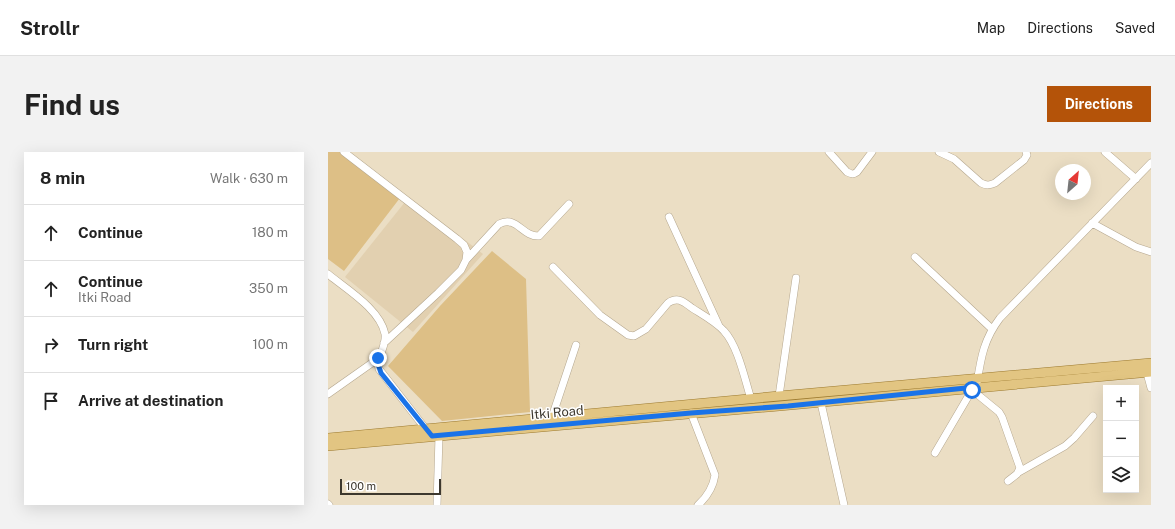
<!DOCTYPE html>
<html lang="en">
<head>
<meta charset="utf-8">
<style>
	body { margin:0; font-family:"Public Sans",sans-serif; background:#f2f2f2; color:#222 }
	.controls { position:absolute; right:12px; bottom:12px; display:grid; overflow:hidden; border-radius:0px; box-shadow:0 4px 16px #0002 }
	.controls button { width:36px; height:36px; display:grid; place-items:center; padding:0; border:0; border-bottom:1px solid #e0e0e0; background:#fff; color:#222; font:20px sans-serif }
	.compass { position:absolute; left:727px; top:12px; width:36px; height:36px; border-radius:50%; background:#fff; box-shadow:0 4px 16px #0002; rotate:27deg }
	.scale { position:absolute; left:12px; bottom:10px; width:101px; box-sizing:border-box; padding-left:4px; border:2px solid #3d382e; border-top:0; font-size:11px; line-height:14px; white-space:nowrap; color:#3d382e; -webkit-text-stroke:3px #fff; paint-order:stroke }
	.stop { position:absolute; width:12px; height:12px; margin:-9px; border:3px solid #1a73e8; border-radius:50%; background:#fff }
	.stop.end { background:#1a73e8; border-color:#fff; box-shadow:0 1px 4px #0008 }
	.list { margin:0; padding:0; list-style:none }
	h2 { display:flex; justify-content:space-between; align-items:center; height:52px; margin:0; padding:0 16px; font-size:17px }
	h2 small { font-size:13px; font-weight:400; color:#767676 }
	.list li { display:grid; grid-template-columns:26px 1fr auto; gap:12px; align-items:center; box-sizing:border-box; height:56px; padding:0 16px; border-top:1px solid #e0e0e0 }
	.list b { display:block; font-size:15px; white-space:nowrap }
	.list p { margin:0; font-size:13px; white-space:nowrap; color:#767676 }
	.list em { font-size:13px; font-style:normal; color:#767676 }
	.icon { flex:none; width:22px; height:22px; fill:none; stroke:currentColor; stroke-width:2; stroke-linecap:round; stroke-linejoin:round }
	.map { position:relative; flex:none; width:823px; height:353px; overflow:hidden; border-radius:0px }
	header { display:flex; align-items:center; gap:24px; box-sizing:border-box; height:56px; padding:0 20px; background:#fff; border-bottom:1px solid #e0e0e0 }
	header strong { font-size:19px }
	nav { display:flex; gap:22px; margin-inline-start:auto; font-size:14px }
	.intro { display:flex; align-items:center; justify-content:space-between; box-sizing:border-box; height:96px; padding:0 24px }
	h1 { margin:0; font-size:28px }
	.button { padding:10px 18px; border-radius:0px; background:#b45309; color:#fff; font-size:14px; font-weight:700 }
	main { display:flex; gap:24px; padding:0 24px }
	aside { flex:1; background:#fff; border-radius:0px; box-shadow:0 4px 16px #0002 }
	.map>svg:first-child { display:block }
</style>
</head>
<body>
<header>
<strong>Strollr</strong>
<nav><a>Map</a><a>Directions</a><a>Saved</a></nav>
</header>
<div class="intro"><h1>Find us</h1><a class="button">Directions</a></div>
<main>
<aside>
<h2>8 min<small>Walk · 630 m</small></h2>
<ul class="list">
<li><svg class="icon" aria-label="ahead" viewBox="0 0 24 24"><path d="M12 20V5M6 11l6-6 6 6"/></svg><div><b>Continue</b></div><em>180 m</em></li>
<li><svg class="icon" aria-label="ahead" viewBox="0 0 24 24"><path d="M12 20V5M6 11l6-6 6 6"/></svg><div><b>Continue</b><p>Itki Road</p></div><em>350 m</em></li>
<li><svg class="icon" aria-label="right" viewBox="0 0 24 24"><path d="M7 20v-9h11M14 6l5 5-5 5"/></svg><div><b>Turn right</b></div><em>100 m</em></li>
<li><svg class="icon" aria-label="arrive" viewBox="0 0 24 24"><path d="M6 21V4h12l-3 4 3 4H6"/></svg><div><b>Arrive at destination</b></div></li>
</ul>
</aside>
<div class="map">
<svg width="823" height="353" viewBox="0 0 823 353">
	<rect width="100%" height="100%" fill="#ebdec4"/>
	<path fill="#e2d0b0" d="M 81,45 L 155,102 L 85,180 L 17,125 Z"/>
	<path fill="#ddbf86" d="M 0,0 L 19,0 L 75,42 L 16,119 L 0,107 Z
		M 164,99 L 198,127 L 202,260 L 114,269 L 60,214 L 112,154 Z"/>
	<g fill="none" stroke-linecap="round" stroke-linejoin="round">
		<g stroke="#b5a78f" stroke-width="8">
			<path id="minor" d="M 16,0 L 129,87 L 136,93 L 139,100 L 138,108 L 133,118 L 110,141 L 56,191
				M 501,0 L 519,20 C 523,22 525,23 529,20 L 544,0
				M 611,0 L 626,7 L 653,31 C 659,34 662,33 667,31 L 696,8 L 699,3 L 698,0
				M 777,0 L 808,27
				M 341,65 L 391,174
				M 764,71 L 808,95 L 823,100
				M 587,105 L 664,177
				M 138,108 L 171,72 C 189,63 194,85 211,84 L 241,52
				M 225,115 L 272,163 L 300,183 L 306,184 L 318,177 L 340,151 C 350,144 356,150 364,156 C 375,163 388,170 396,179 C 410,194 417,228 423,247
				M 0,122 C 18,137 52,157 57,182 C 59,194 48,205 51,217 L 100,280
				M 819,221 L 823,236
				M 649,231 C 653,205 656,187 672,166 L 823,11
				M 640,237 L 644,238 L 671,260 L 674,265 L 692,316 L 689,322 L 680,329
				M 0,242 L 51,206
				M 451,244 L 468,126
				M 493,251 L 516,353
				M 363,261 L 387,323 C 385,336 379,345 370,353
				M 224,265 L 248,193
				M 607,301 L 644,238
				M 691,320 L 737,294 L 746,286 L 765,264
				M 0,352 L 1,353
				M 109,353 L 111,284"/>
		</g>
		<g stroke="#9c7a2f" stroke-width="10">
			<path id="major" d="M 0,286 L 451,244 L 823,211
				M 0,294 C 274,268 549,247 823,220"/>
		</g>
		<use href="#minor" stroke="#fff" stroke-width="7"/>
		<use href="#major" stroke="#e2c582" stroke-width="9"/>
	</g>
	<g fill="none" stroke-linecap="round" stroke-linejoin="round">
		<path stroke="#1a73e8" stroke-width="5" d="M 50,206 L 50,212 L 53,221 L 104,284 L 363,261 L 460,254 L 638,236 L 644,238"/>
	</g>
	<g text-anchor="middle" stroke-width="3" stroke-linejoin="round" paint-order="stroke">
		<g font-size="13" fill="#3d382e" stroke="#fff">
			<text transform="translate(229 260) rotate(-5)" y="5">Itki Road</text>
		</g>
	</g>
</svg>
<div class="controls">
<button>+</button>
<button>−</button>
<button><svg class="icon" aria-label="layers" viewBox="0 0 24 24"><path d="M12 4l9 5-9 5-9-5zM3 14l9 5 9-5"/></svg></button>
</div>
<svg class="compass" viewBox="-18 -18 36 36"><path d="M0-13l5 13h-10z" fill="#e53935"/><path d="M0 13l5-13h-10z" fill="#767676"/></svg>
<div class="scale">100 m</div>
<div class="stop" style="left:644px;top:238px"></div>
<div class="stop end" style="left:50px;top:206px"></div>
</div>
</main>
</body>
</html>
